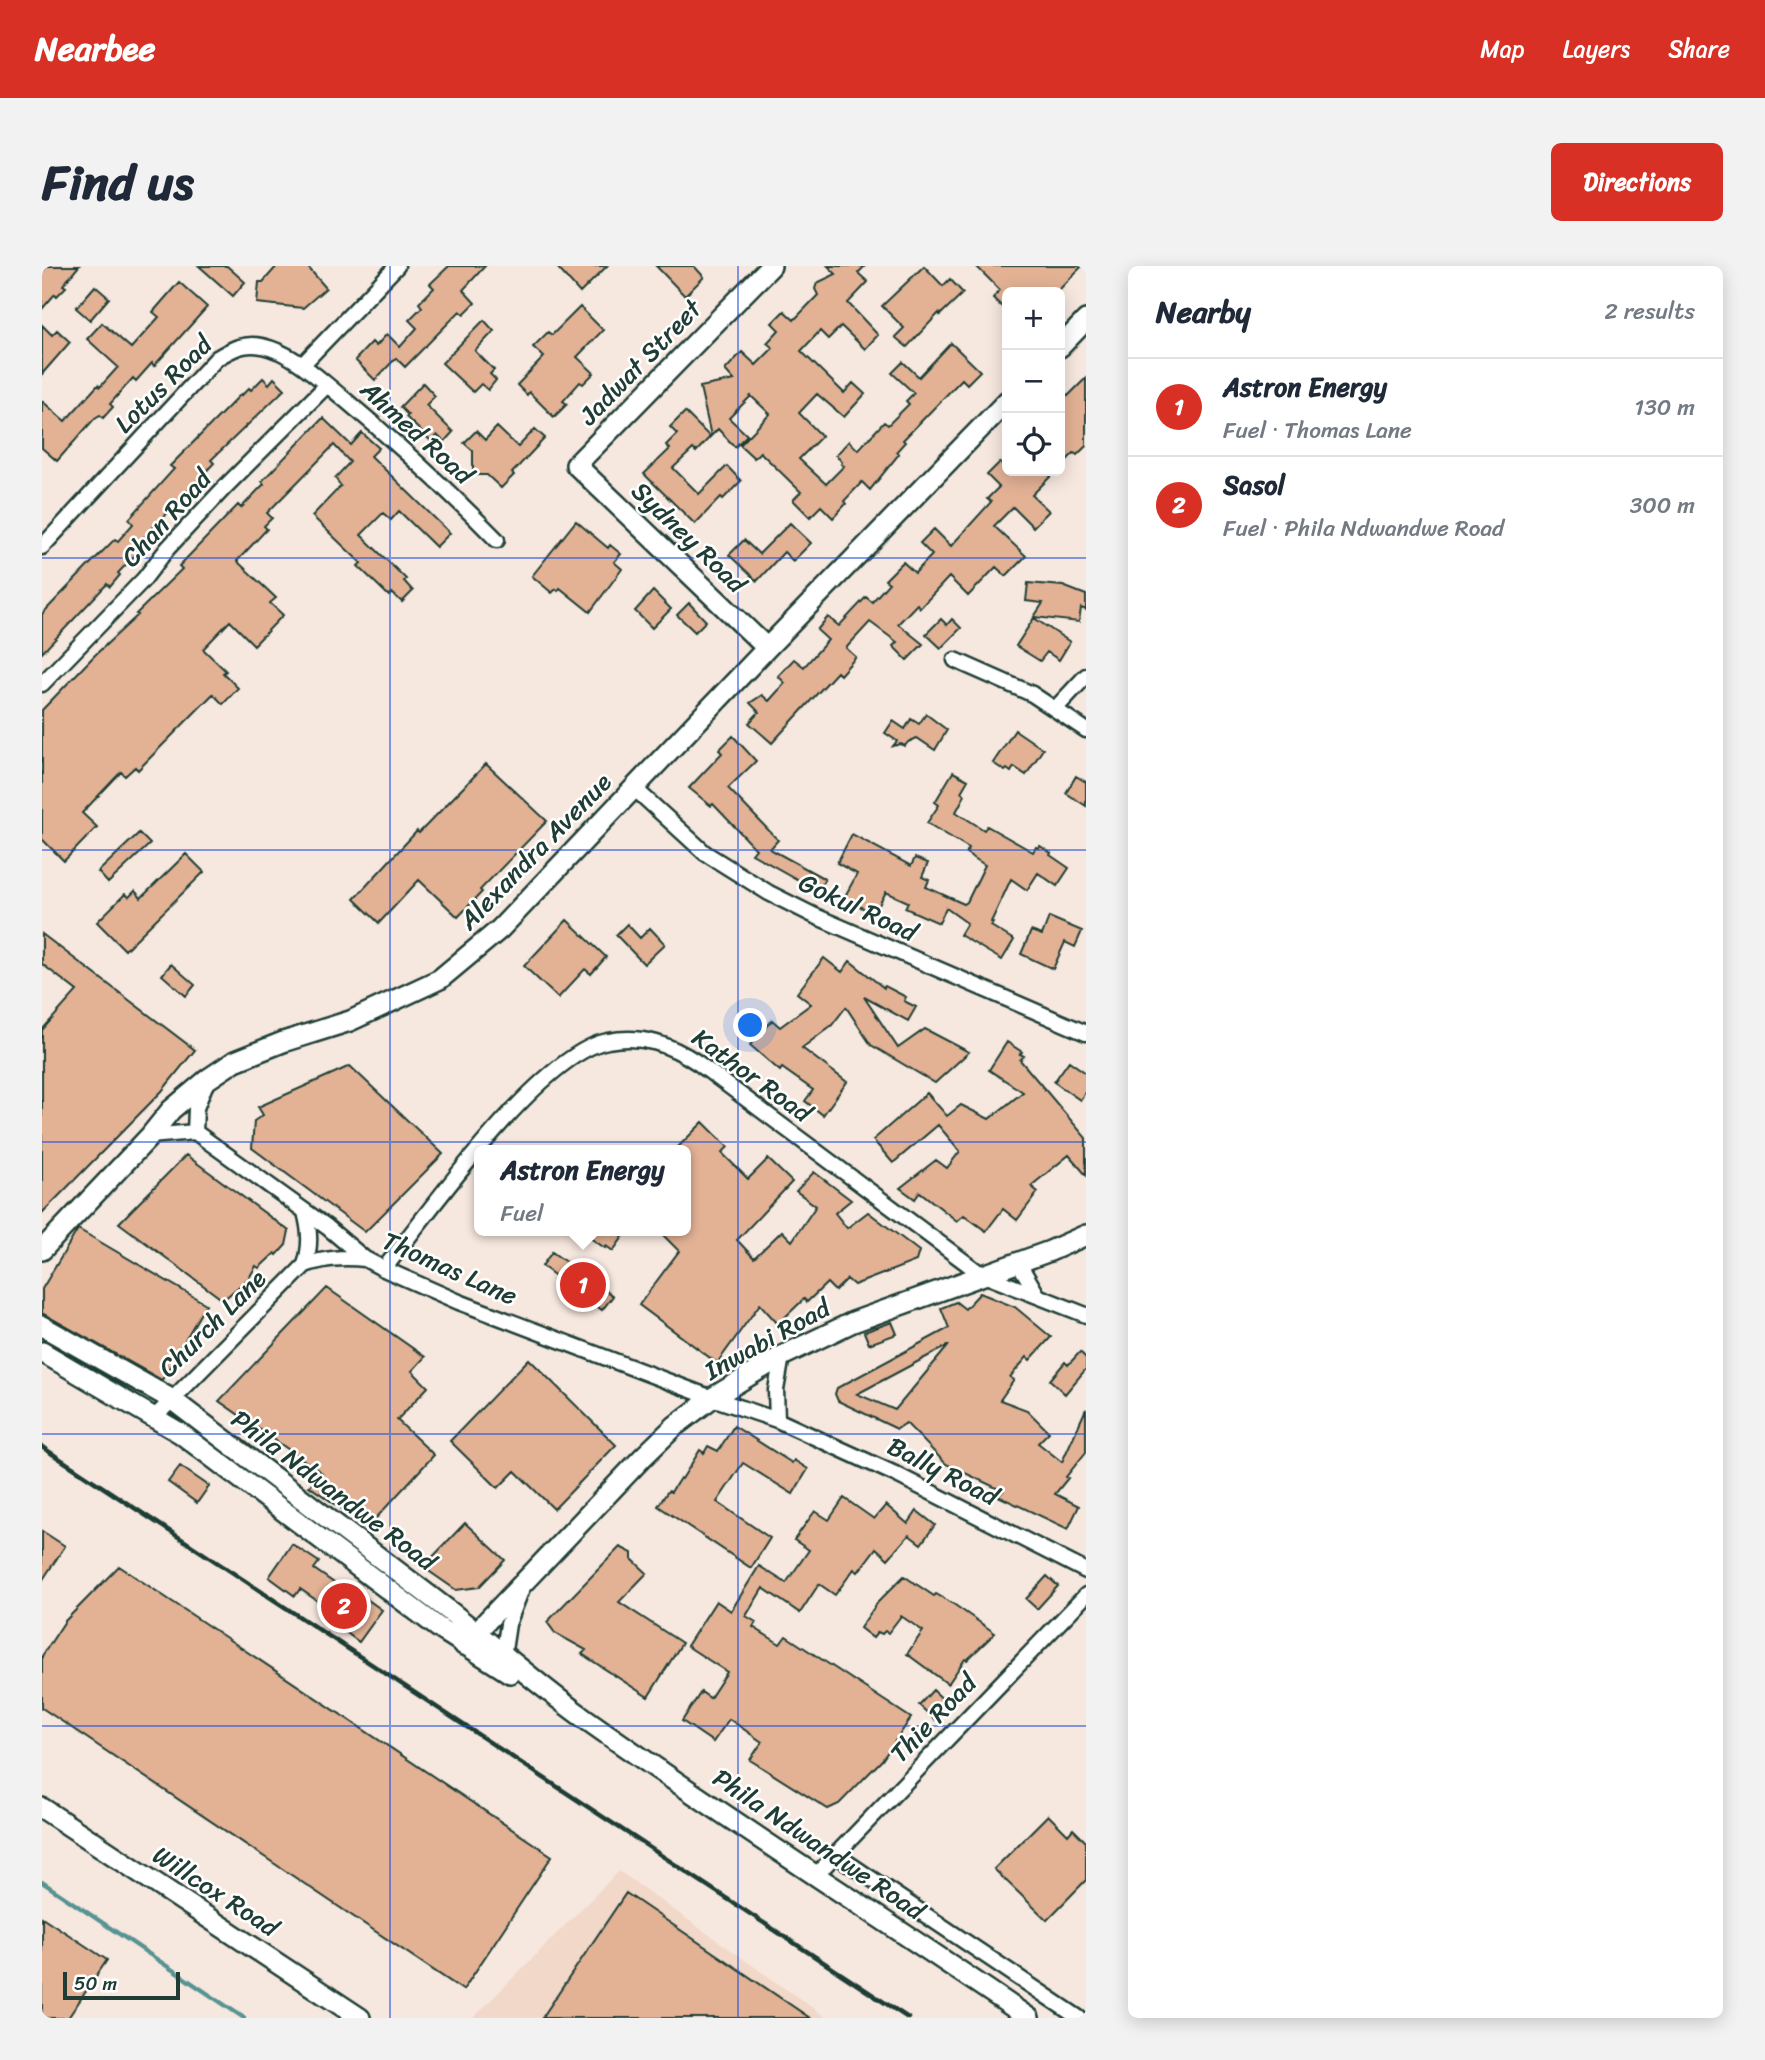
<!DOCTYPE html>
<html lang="en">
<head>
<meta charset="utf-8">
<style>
	body { margin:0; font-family:Sriracha,sans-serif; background:#f2f2f3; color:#1f2937 }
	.controls { position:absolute; right:21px; top:21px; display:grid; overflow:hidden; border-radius:10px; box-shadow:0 4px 18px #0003 }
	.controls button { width:63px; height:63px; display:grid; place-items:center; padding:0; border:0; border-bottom:2px solid #e0e1e3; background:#fff; color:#1f2937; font:35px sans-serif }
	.scale { position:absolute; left:21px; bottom:18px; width:117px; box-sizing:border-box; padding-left:7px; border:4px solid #1f3d34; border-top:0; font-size:19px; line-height:24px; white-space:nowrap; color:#1f3d34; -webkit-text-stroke:5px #fff; paint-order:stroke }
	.you { position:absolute; left:709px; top:760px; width:24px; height:24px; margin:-18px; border:5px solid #fff; border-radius:50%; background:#1a73e8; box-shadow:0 0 0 10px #1a73e833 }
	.badge { display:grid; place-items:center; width:46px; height:46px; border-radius:50%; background:#d93025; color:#fff; font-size:23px; font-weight:700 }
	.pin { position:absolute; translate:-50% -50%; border:4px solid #fff; box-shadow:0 2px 7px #0006 }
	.popup { position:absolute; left:432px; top:879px; width:217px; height:91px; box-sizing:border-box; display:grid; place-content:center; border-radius:10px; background:#fff; filter:drop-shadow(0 2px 5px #0005); font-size:23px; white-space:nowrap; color:#747a83 }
	.popup b { font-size:26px; color:#1f2937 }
	.popup::after { content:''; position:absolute; left:50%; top:100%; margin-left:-14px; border:14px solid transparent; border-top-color:#fff }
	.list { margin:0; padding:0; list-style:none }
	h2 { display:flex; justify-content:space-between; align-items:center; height:91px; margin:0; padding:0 28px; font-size:30px }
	h2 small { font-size:23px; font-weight:400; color:#747a83 }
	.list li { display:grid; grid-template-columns:46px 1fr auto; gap:21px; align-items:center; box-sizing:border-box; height:98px; padding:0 28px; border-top:2px solid #e0e1e3 }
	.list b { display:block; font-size:26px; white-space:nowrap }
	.list p { margin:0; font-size:23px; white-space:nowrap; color:#747a83 }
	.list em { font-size:23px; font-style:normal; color:#747a83 }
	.icon { flex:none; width:38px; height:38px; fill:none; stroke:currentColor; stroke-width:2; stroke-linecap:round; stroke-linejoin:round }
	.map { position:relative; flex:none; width:1044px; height:1752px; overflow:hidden; border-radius:10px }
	header { display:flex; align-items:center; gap:42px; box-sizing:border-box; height:98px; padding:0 35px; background:#d93025; color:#fff }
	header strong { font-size:33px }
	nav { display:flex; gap:38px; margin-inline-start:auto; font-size:24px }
	.intro { display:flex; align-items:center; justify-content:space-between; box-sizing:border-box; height:168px; padding:0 42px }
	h1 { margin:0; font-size:49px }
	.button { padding:18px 32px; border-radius:10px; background:#d93025; color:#fff; font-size:24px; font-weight:700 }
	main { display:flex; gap:42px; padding:0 42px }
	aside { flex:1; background:#fff; border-radius:10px; box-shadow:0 4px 18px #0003 }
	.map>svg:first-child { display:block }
</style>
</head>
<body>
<header>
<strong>Nearbee</strong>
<nav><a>Map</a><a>Layers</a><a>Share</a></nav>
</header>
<div class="intro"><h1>Find us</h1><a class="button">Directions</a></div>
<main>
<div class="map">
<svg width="1044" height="1752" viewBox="0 0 1044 1752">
	<rect width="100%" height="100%" fill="#f7e8df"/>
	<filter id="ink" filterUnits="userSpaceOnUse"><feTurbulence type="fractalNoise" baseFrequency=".0143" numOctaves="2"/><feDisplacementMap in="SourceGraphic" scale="14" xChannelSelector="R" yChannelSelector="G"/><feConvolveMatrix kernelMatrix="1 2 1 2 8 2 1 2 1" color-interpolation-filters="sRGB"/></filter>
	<g filter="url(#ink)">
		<path fill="#f1d8c9" d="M 577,1605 L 785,1752 L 431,1752 Z"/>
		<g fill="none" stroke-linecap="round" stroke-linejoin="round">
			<path stroke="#569392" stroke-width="4.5" d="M 0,1616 L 202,1752"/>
		</g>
		<path fill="#e3b295" stroke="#1f3d34" stroke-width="2" fill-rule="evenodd" d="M 5,0 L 37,0 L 21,19 L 24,21 L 15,30 L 13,28 L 0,43 L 0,6 Z
			M 157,0 L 185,0 L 203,16 L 191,30 Z
			M 235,0 L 265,0 L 284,22 L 261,42 L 215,37 L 217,16 L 221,16 Z
			M 407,0 L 443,0 L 421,24 L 433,37 L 422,48 L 418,45 L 363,101 L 354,92 L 333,114 L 313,94 L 330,76 L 334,80 L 345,68 L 358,81 L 375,62 L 367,54 L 380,41 L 377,37 L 392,22 L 388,18 Z
			M 514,0 L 565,0 L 538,27 Z
			M 614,0 L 652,0 L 662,11 L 643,30 Z
			M 786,0 L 823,0 L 816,7 L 826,16 L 806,37 L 836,69 L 823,83 L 799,60 L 786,73 L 778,65 L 759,85 L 802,127 L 811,117 L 823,128 L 802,151 L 775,128 L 757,147 L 780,170 L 757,193 L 784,218 L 802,200 L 799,198 L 800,196 L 794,189 L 807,175 L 816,184 L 842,156 L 846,159 L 867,138 L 864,135 L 872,127 L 850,107 L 861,96 L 877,111 L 909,77 L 938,105 L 925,118 L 920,113 L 861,174 L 863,176 L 854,186 L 857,188 L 828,224 L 820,216 L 802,235 L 804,238 L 791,252 L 779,240 L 768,251 L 751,234 L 759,226 L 718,186 L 712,192 L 698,179 L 728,148 L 709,130 L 687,152 L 705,169 L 693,181 L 676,163 L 669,170 L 658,121 L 692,114 L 683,104 L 700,86 L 714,99 L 731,82 L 725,77 L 737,64 L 730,57 L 742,45 L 752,54 L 776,29 L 773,23 L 775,17 L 794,8 Z
			M 882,0 L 901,20 L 908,13 L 921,27 L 898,49 L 897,47 L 865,81 L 853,71 L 862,62 L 840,40 Z
			M 934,0 L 1040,0 L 1015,26 L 965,26 L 965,46 L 951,32 L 958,24 Z
			M 137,16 L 165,41 L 112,100 L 110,97 L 94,115 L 91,112 L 68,138 L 71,141 L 61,152 L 58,149 L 53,152 L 15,195 L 0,182 L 0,135 L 23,155 L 56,119 L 58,121 L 76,101 L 45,73 L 60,57 L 89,82 L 117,51 L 111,46 Z
			M 53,20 L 67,32 L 48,54 L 34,42 Z
			M 538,41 L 561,64 L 535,91 L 552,107 L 541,118 L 538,116 L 521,135 L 525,138 L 512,151 L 487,126 L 485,129 L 475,119 L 502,91 L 491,81 L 506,66 L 510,69 Z
			M 442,54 L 452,65 L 433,85 L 452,104 L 448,108 L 454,114 L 446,124 L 439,118 L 431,126 L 400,97 Z
			M 0,59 L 10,69 L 15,64 L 28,76 L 0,108 Z
			M 221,112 L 227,118 L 232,112 L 243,123 L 169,194 L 172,197 L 92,282 L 96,286 L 76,307 L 78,309 L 68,321 L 65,318 L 0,387 L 0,348 L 52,294 L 73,273 L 76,275 L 91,258 L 87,253 L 132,203 L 128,200 L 199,128 L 200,129 L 207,122 L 209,124 Z
			M 1044,112 L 1044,180 L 1035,189 L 1032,187 L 1018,201 L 1018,121 L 1026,130 Z
			M 381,117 L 393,130 L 384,139 L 411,166 L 402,176 L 395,169 L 389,175 L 364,151 L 366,149 L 358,141 Z
			M 643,146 L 668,171 L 654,186 L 651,183 L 631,202 L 657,228 L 685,200 L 699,215 L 681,233 L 679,231 L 653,258 L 602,208 L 628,183 L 624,179 L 635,168 L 628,161 Z
			M 281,152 L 309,179 L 320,167 L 337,182 L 329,190 L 408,267 L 394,281 L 357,245 L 349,254 L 341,247 L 319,269 L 364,313 L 362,315 L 371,325 L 360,336 L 350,327 L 347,330 L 316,300 L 319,297 L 270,250 L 299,220 L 293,212 L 308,196 L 292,179 L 225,247 L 230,252 L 222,260 L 225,263 L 195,295 L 234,332 L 228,337 L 241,349 L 212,379 L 188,355 L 161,383 L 184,405 L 181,407 L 196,422 L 181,438 L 171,428 L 96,504 L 93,501 L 83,510 L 79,506 L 40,547 L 55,561 L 22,595 L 0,573 L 0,444 L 53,389 L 96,349 L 94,348 L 140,303 L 137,300 L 196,239 L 199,242 L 217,223 L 222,218 L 220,215 Z
			M 455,161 L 476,181 L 493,163 L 503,172 L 470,207 L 472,209 L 459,222 L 445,209 L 431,209 L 431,185 L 422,177 L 434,165 L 443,174 Z
			M 958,196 L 965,205 L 1014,205 L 990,229 L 1007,245 L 991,261 L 971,241 L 952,260 L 984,290 L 964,310 L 954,301 L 926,330 L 907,311 L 878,342 L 875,338 L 856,358 L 881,378 L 865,394 L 851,380 L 855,376 L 828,356 L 804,382 L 814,391 L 798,409 L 795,406 L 730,477 L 707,457 L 717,446 L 708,437 L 720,429 L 727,435 L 743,417 L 736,410 L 752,393 L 762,401 L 786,374 L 775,364 L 786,351 L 797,360 L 824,331 L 830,336 L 847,317 L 843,314 L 861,296 L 873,307 L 890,289 L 878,277 L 892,263 L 909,280 L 949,236 L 945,233 L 957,221 L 945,209 Z
			M 534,255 L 566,282 L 568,279 L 579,288 L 572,296 L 580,303 L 548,346 L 518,322 L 516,325 L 514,323 L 510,327 L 490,310 Z
			M 748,257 L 769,277 L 751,295 L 742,286 L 715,315 L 687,289 L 702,274 L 717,288 Z
			M 986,317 L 1021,320 L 1044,329 L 1044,344 L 1039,342 L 1037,356 L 992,351 L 1001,337 L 984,335 Z
			M 611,325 L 629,343 L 610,362 L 593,345 Z
			M 647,337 L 664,355 L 653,366 L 635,349 Z
			M 992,352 L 1028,376 L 1017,394 L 1005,386 L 998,395 L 974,380 Z
			M 899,353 L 905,359 L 910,353 L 919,362 L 899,382 L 884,368 Z
			M 884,448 L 905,464 L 893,484 L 875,472 L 866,476 L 863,480 L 859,478 L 851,480 L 855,475 L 843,467 L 851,455 L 863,463 L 869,453 L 877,458 Z
			M 973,464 L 1001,483 L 984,509 L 972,501 L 969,506 L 965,503 L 963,505 L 951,497 Z
			M 691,470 L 714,495 L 686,522 L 736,574 L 728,583 L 783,613 L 776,625 L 710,588 L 714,583 L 671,538 L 669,540 L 647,522 L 680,487 L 677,484 Z
			M 444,498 L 505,555 L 438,624 L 440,626 L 416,651 L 377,614 L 337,657 L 312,633 L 375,565 L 377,567 Z
			M 911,506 L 926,514 L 919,526 L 923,529 L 914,546 L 942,564 L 945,560 L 991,586 L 994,581 L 997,582 L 998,580 L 1009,587 L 1008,589 L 1027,602 L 1015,620 L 996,607 L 985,624 L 969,613 L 949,656 L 951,657 L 949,660 L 972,674 L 960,694 L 918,669 L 925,657 L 904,642 L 897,657 L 863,642 L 866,636 L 844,626 L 832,648 L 802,632 L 815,608 L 795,597 L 810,568 L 869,600 L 873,592 L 886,597 L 880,611 L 887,614 L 884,621 L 922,638 L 925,636 L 943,599 L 924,587 L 927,582 L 885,557 L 897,539 L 893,536 Z
			M 1034,510 L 1044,516 L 1044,540 L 1024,527 Z
			M 97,567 L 108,578 L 66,617 L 56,606 Z
			M 144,588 L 162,606 L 83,684 L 55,656 L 83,628 L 87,631 L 93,625 L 99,632 Z
			M 1007,651 L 1040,665 L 1033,681 L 1023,676 L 1011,703 L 979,688 L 989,665 L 1000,669 Z
			M 525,654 L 564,691 L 549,708 L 543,703 L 516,732 L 482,700 Z
			M 585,658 L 598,672 L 608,662 L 623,678 L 602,698 L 574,669 Z
			M 0,668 L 153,784 L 120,825 L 0,947 L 0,764 L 35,725 L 0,698 Z
			M 782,692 L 800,706 L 808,695 L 842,722 L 843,720 L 864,731 L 862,735 L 874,741 L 866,755 L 822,731 L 856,782 L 883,763 L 927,786 L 893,817 L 829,779 L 804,741 L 790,759 L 760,782 L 805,816 L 781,849 L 763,835 L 771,824 L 740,802 L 738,805 L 708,779 L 730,754 L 738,761 L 769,738 L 755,727 Z
			M 129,698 L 153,719 L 144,730 L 120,709 Z
			M 965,776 L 980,786 L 978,788 L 982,790 L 978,794 L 1044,872 L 1044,909 L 1027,889 L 989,920 L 996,926 L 975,954 L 961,943 L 944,965 L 922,949 L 915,955 L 878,926 L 873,933 L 858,922 L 894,894 L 905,902 L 918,885 L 896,859 L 851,897 L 831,874 L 885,827 L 905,850 L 919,839 L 947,853 L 981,826 L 947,804 Z
			M 1027,795 L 1044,807 L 1044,825 L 1038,834 L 1012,816 Z
			M 308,800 L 401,888 L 323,966 L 210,882 L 212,855 L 221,849 L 216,841 Z
			M 661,856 L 686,881 L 680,887 L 706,913 L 726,893 L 750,916 L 695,974 L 712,992 L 740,965 L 750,975 L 774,940 L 754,925 L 772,906 L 809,934 L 793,947 L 805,962 L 826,946 L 877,985 L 874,995 L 812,1019 L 805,1013 L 793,1025 L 785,1017 L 765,1036 L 762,1033 L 736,1058 L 718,1038 L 675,1097 L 597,1039 L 637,985 L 617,965 L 644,965 L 644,884 L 633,884 Z
			M 144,889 L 247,965 L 244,979 L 235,989 L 233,987 L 217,1002 L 214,1000 L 207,1012 L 181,1034 L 77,957 Z
			M 36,963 L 164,1038 L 120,1114 L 0,1047 L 0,1023 Z
			M 538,965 L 585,965 L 571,985 L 564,980 L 563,982 Z
			M 510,986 L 571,1030 L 560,1044 L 500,1000 Z
			M 285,1022 L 383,1091 L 370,1105 L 386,1121 L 355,1154 L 392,1189 L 326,1261 L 267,1220 L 280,1207 L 177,1135 Z
			M 938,1027 L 973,1041 L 1009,1071 L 988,1094 L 985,1091 L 968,1111 L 972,1114 L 958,1134 L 985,1144 L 1007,1166 L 996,1177 L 1020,1196 L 1044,1143 L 1044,1186 L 1024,1211 L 1026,1212 L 1013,1228 L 1037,1240 L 1026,1263 L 956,1230 L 961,1225 L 904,1198 L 864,1157 L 855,1163 L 796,1135 L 793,1128 L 795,1122 L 907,1062 L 899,1042 L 914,1036 L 923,1043 ZM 907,1079 L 853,1144 L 815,1128 Z
			M 850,1056 L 855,1068 L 827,1078 L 822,1066 Z
			M 1038,1086 L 1044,1092 L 1044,1103 L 1023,1128 L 1008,1114 L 1023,1096 L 1026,1099 Z
			M 487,1093 L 574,1179 L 512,1243 L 473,1205 L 456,1222 L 408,1175 Z
			M 692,1160 L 750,1197 L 752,1194 L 766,1203 L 751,1228 L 701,1197 L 675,1236 L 728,1272 L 709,1302 L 616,1240 L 626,1225 L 629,1226 L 638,1212 L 640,1213 L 658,1184 L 662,1187 L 666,1180 L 676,1185 Z
			M 138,1200 L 167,1220 L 155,1237 L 126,1216 Z
			M 802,1232 L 832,1253 L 844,1239 L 866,1258 L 875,1245 L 893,1259 L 879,1278 L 867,1269 L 846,1293 L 834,1282 L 816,1306 L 812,1303 L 793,1329 L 777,1318 L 758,1347 L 721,1322 L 704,1350 L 714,1356 L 711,1361 L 738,1378 L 744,1370 L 869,1452 L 840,1494 L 797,1538 L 786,1543 L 708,1494 L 720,1476 L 687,1453 L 671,1476 L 640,1455 L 659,1426 L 668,1432 L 685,1406 L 645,1380 L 674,1335 L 689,1345 L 717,1300 L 744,1317 L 767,1284 L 752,1274 L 773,1245 L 787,1254 Z
			M 423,1257 L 463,1294 L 437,1321 L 414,1324 L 381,1301 Z
			M 0,1265 L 23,1280 L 0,1315 Z
			M 250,1278 L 277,1296 L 272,1303 L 298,1321 L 301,1316 L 340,1344 L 317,1376 L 279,1348 L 284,1341 L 258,1323 L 253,1330 L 227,1311 Z
			M 578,1281 L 590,1287 L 590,1293 L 605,1307 L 577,1336 L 640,1377 L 606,1431 L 540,1388 L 544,1384 L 513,1367 L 505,1356 Z
			M 77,1300 L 510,1590 L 421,1724 L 0,1442 L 0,1390 L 23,1355 Z
			M 862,1310 L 892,1330 L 894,1328 L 910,1337 L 953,1367 L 925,1394 L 923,1393 L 906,1418 L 865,1388 L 881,1365 L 859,1350 L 846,1367 L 843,1365 L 840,1368 L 836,1366 L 831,1372 L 818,1362 L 836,1336 Z
			M 1005,1310 L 1016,1320 L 995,1343 L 984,1333 Z
			M 891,1424 L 907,1439 L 893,1454 L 877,1439 Z
			M 1006,1549 L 1026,1569 L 1031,1563 L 1044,1576 L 1044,1614 L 1005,1654 L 952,1603 Z
			M 584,1627 L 768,1752 L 500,1752 Z
			M 0,1651 L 65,1694 L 26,1752 L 0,1752 Z"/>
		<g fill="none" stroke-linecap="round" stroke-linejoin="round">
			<g stroke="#1f3d34" stroke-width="19">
				<path id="street" d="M 260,99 L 355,0
					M 0,281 L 175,92 C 190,83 202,76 220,80 C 252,87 276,112 301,132 C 355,177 406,224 455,274
					M 913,394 L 990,428 L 1044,464
					M 0,418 L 102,313 L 126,282 L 183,221 L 285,119
					M 1013,443 L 1044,410
					M 591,521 L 663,587 L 727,627 L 773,650 L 1044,767
					M 153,866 L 154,842 L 164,817
					M 108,870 L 153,866 L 285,961 L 323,993 L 342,1003 L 417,1036 L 670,1132 L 735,1154 L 853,1208 L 1044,1305
					M 263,946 C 268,965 269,980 263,999
					M 976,996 L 996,1030
					M 342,1003 C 386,947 499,787 566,775 C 600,768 629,779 656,797 L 939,1008 L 1044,1049
					M 113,1151 L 263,999 C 284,992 301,991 323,993
					M 735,1154 L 734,1124 L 740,1090
					M 461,1391 L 466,1358 L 479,1325
					M 794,1589 L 1037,1752
					M 774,1609 L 1044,1329"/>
			</g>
			<g stroke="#1f3d34" stroke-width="24">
				<path id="secondary" d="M 1018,81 L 1044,54
					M 725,382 L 534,199 L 729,0
					M 0,984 L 108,870 L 129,844 L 166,813 L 193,795 L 241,776 L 308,755 L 398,713 L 458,663 L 725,382 L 965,135
					M 0,1060 L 129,1133 L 410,1347 C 453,1381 494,1417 538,1449 C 685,1554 838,1650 987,1752
					M 0,1086 L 138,1167 L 397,1362 L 468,1407
					M 422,1379 L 601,1191 L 633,1160 L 670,1132 L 740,1090 L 811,1056 L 1008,985 L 1044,969
					M 0,1542 L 318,1752"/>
			</g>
			<use href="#street" stroke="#fff" stroke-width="14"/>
			<use href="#secondary" stroke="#fff" stroke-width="19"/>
			<path stroke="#1f3d34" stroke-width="4.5" d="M 0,1181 L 866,1752"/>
		</g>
	</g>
	<path fill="none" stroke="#1d4ed8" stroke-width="2" stroke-opacity="0.55" d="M 348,0 L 348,1752M 696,0 L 696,1752M 0,292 L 1044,292M 0,584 L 1044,584M 0,876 L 1044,876M 0,1168 L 1044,1168M 0,1460 L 1044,1460"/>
	<g text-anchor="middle" stroke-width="5" stroke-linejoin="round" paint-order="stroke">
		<g font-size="26" fill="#1f3d34" stroke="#fff">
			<text transform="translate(598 96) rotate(-46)" y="9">Jadwat Street</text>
			<text transform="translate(121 118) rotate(-45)" y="9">Lotus Road</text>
			<text transform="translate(375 166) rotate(42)" y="9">Ahmed Road</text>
			<text transform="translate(124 252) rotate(-48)" y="9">Chan Road</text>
			<text transform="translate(647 271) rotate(44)" y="9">Sydney Road</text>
			<text transform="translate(493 585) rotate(-46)" y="9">Alexandra Avenue</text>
			<text transform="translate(816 641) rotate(25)" y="9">Gokul Road</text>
			<text transform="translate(710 809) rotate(36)" y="9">Kathor Road</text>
			<text transform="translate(408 1002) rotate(24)" y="9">Thomas Lane</text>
			<text transform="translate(170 1057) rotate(-45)" y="9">Church Lane</text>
			<text transform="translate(725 1073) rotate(-29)" y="9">Inwabi Road</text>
			<text transform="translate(901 1205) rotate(27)" y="9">Bally Road</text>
			<text transform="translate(292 1224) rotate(37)" y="9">Phila Ndwandwe Road</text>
			<text transform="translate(891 1452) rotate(-46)" y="9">Thie Road</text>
			<text transform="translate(777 1578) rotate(34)" y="9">Phila Ndwandwe Road</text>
			<text transform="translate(174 1625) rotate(33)" y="9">Willcox Road</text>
		</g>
	</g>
</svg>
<div class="controls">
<button>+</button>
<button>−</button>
<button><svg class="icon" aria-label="locate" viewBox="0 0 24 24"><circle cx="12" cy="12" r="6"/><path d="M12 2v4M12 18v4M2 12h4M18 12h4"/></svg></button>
</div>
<div class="scale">50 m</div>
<div class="you"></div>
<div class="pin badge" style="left:541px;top:1019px">1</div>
<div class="popup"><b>Astron Energy</b>Fuel</div>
<div class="pin badge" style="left:302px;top:1340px">2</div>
</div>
<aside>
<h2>Nearby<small>2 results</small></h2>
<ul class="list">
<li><span class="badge">1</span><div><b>Astron Energy</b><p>Fuel · Thomas Lane</p></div><em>130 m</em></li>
<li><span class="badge">2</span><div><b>Sasol</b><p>Fuel · Phila Ndwandwe Road</p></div><em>300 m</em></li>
</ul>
</aside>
</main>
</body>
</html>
